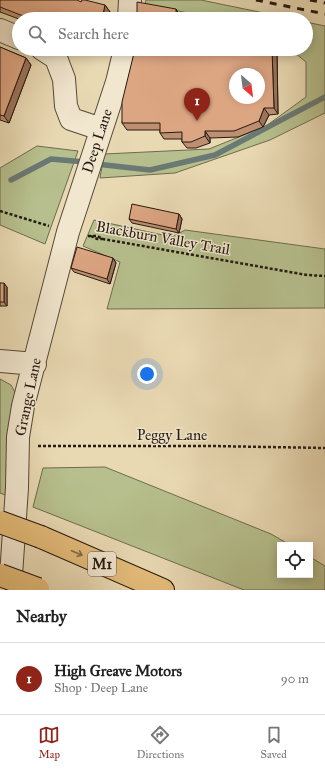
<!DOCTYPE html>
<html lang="en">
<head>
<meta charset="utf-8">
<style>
	body { margin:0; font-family:"IM FELL Great Primer",serif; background:#f2f2f2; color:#222 }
	.controls { position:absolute; right:12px; bottom:12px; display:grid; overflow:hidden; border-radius:0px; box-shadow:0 2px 10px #0003 }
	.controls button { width:36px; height:36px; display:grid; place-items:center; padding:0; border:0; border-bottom:1px solid #e0e0e0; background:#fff; color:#222; font:20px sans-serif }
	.compass { position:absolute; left:229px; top:68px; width:36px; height:36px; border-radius:50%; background:#fff; box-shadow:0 2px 10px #0003; rotate:152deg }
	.you { position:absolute; left:147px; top:374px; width:14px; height:14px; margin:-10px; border:3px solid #fff; border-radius:50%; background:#1a73e8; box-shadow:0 0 0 6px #1a73e833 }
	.badge { display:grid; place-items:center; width:26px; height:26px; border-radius:50%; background:#8f2418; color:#fff; font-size:13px; font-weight:700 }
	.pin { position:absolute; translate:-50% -33px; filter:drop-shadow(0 1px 2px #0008) }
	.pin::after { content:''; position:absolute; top:21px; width:14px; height:12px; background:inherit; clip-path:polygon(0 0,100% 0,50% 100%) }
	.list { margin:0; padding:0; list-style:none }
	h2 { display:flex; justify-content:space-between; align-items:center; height:52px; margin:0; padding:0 16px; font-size:17px }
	h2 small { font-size:13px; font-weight:400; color:#767676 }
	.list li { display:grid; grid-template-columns:26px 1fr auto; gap:12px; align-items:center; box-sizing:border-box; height:72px; padding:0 16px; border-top:1px solid #e0e0e0 }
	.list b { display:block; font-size:15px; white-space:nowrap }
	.list p { margin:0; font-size:13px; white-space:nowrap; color:#767676 }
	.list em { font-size:13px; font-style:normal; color:#767676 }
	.icon { flex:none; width:22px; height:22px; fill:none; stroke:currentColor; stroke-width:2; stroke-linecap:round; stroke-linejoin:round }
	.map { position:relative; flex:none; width:325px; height:590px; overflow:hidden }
	.search { position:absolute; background:#fff; box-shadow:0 2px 10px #0003; left:12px; right:12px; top:12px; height:44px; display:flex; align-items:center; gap:10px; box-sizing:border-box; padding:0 14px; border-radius:22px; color:#767676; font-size:15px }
	.sheet { height:124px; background:#fff }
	nav { display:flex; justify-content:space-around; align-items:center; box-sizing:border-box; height:56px; border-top:1px solid #e0e0e0; background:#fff; font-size:11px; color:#767676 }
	nav a { display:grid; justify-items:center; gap:2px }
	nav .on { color:#8f2418 }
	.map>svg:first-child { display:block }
</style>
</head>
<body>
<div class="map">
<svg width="325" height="590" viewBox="0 0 325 590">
	<rect width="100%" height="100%" fill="#e9d9b3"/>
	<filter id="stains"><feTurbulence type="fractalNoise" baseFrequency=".005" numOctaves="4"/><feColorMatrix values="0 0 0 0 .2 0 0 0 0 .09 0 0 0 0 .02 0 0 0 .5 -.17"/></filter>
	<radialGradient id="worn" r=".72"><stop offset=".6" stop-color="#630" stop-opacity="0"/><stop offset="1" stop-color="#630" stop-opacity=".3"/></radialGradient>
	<path fill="#b6bf8d" stroke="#6d6c4f" d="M 146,0 L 201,0 L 293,19 L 217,19 L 145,4 Z
		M 306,22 L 325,26 L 325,113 L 270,140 L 175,173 L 100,178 L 104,154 L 209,149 L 266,126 L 306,97 L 306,62 L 290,49 L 306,49 Z
		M 37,146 L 78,151 L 45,244 L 0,225 L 0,168 Z
		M 94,220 L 172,237 L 185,230 L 325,249 L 325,308 L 107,309 L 120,262 L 83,246 Z
		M 0,379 L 11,385 L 18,398 L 8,496 L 0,493 Z
		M 105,467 L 271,534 L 290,545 L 280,545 L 280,575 L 310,575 L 310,557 L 325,566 L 325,590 L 244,590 L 33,507 L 43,468 Z"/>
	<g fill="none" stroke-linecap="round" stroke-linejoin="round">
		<path stroke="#6a7973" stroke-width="5.5" d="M 96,164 L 150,170 L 215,155 L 325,97
			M 11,180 L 51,159 L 85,162"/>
		<g stroke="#554a3a" stroke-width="24">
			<path id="minor" d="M 129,19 L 130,0
				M 0,30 L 19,38
				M 42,49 L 56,58 L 64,79 L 66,106 L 71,119 L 101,129
				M 0,361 L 35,364
				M 10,590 L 17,488 L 18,437 L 23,406 L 68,232 L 117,82 L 125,49"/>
		</g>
		<g stroke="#241a11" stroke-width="24">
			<path id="highway" d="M 41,537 L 163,590"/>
		</g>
		<path stroke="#241a11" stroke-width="2.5" stroke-dasharray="3 2" stroke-linecap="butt" d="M 0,211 L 49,226
			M 88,236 L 97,236 L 103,239 L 307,275 L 325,276
			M 91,236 L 97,239 L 103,239
			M 38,446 L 211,446 L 325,448"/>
		<use href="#minor" stroke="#f1e6ce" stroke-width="22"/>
		<use href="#highway" stroke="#e4bc7a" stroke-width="22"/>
		<path stroke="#241a11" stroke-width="3" stroke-dasharray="7 7" stroke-linecap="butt" d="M 256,0 L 325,14
			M 310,0 L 325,3"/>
		<g stroke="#241a11" stroke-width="24" stroke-linecap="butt">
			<path id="highway-bridge" d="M 0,522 L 41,537
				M 0,575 L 38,589"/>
		</g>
		<use href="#highway-bridge" stroke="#e4bc7a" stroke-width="22"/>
	</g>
	<path fill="#be8f71" stroke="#241a11" d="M 0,0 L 81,2 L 105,5 L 110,12 L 109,19 L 19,19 L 0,12 Z
		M 0,47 L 26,58 L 31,65 L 9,123 L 0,120 Z
		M 92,49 L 101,49 L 100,51 Z
		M 135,49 L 274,49 L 277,53 L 278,114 L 269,115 L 263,127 L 238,137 L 210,138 L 210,143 L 196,148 L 187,148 L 182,142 L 182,139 L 164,139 L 160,133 L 160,130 L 127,130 L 122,123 Z
		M 179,214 L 182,219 L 179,233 L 132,223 L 129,219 Z
		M 113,258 L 116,263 L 110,284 L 74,272 L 71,268 Z
		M 0,283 L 7,287 L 7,306 L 0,306 Z"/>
	<path fill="#9b745c" stroke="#241a11" d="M 105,5 L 110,12 L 109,19 L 102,19 Z
		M 176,9 L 180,16 L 180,19 L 176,19 Z
		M 272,49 L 274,49 L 277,53 L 278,114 L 274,108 Z
		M 26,58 L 31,65 L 9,123 L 4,116 Z
		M 264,108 L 269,115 L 263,127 L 259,121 Z
		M 205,131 L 210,138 L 210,143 L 205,136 Z
		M 179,214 L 182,219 L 179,233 L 176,229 Z
		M 113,258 L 116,263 L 110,284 L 107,279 Z
		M 4,283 L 7,287 L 7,306 L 4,302 Z"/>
	<path fill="#dda683" stroke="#241a11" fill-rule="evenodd" d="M 0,0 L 77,0 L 81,2 L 82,0 L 85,0 L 105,5 L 102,19 L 31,19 L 0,7 Z
		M 137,2 L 176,9 L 176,19 L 137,19 Z
		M 0,47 L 26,58 L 4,116 L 0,115 Z
		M 135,49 L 272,49 L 274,108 L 264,108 L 259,121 L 234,131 L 205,131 L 205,136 L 191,142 L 182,142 L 182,132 L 160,133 L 160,123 L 122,123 L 122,102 ZM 235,74 L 259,74 L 259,98 L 235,98 Z
		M 132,204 L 179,214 L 176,229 L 129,219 Z
		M 77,247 L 113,258 L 107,279 L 71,268 Z
		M 0,283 L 4,283 L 4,302 L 0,302 Z"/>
	<defs><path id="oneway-shaft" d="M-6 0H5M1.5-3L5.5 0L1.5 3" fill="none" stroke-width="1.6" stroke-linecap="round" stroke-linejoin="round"/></defs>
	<use stroke="#846b46" href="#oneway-shaft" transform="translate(77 553) rotate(23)"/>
	<g text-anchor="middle" stroke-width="3" stroke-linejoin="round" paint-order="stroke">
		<rect fill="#f1e6ce" stroke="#62574a" stroke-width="1" x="88" y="552" width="28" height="24" rx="3"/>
		<g font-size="14" font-weight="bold" fill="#241a11">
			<text x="102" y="569">M1</text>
		</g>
		<g font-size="15" fill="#241a11" stroke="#f1e6ce">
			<text transform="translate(97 141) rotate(-72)" y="5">Deep Lane</text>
			<text transform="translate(163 238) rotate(10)" y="5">Blackburn Valley Trail</text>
			<text transform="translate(28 397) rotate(-78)" y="5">Grange Lane</text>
			<text x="172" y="440">Peggy Lane</text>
		</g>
	</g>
	<rect width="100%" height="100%" filter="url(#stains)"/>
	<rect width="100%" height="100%" fill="url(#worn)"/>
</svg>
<div class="controls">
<button><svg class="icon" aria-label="locate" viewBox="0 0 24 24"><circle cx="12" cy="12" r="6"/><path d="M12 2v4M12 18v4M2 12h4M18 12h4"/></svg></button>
</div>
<svg class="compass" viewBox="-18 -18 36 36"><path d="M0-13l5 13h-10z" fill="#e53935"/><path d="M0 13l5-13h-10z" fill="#767676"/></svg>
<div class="you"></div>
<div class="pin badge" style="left:197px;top:121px">1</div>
<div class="search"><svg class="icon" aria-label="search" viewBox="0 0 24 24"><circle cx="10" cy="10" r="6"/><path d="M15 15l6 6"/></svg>Search here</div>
</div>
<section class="sheet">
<h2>Nearby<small></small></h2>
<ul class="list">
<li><span class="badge">1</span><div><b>High Greave Motors</b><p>Shop · Deep Lane</p></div><em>90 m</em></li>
</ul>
</section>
<nav>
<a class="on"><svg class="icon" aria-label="map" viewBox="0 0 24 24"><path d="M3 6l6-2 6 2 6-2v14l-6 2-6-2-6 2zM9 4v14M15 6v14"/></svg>Map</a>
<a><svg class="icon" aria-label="directions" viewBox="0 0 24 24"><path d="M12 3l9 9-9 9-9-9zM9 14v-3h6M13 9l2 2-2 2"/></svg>Directions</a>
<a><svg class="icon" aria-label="saved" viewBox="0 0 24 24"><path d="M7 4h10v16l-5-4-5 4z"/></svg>Saved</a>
</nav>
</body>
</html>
